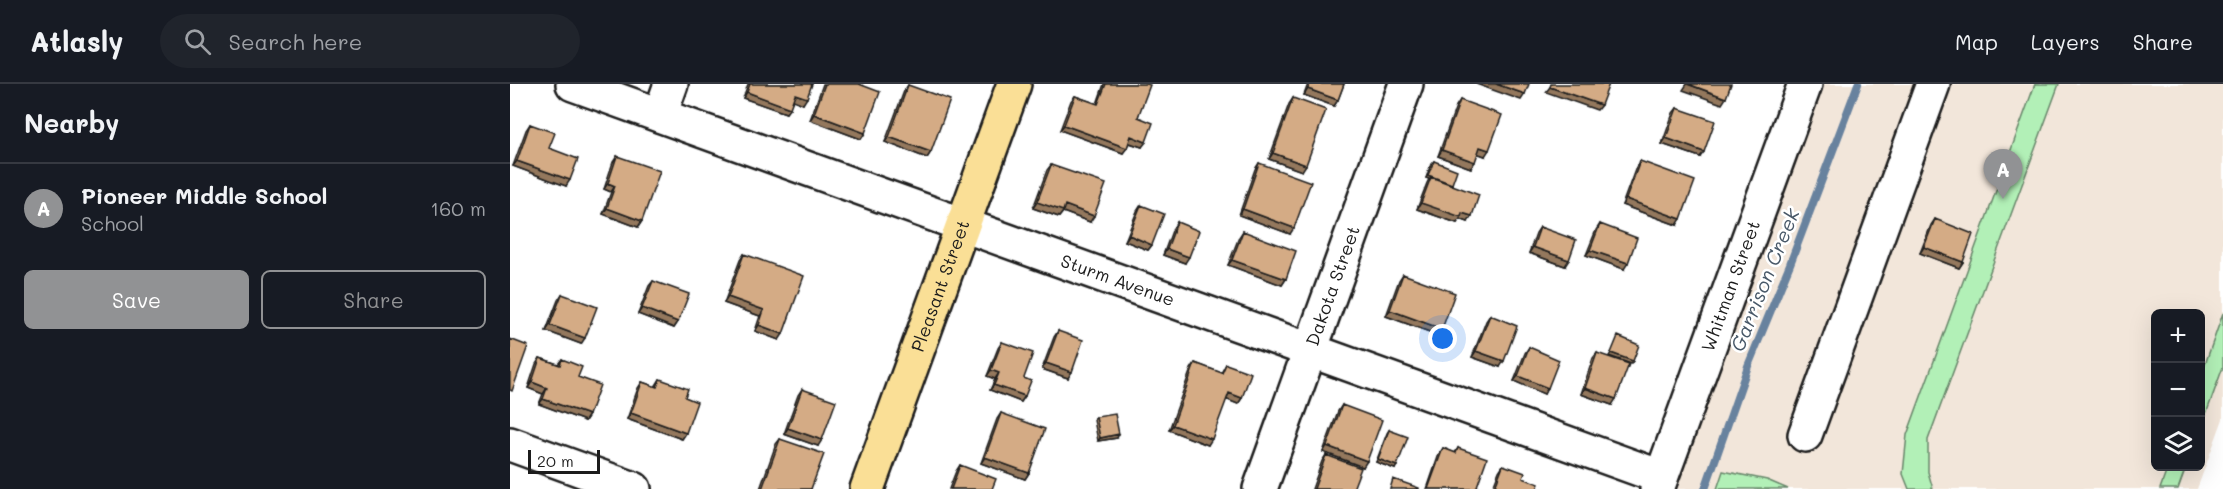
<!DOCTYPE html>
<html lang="en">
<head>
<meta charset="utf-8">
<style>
	body { margin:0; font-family:Mali,sans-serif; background:#20242c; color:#f1f3f6 }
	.controls { position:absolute; right:18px; bottom:18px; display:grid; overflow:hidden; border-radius:9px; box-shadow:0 6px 24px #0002 }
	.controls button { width:54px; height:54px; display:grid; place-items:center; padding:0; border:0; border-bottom:2px solid #363941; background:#171b24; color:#f1f3f6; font:30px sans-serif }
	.scale { position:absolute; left:18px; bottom:15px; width:72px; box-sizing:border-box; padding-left:6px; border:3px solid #1c1c1c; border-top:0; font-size:16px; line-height:21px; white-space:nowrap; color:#1c1c1c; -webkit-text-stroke:4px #fff; paint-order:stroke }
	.you { position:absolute; left:933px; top:255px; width:21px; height:21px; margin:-15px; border:4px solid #fff; border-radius:50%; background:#1a73e8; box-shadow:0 0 0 9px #1a73e833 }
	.badge { display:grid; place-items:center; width:39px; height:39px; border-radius:50%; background:#919294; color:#fff; font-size:20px; font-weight:700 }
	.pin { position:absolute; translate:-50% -50px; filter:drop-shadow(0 2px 3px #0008) }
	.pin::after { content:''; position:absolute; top:32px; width:21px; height:18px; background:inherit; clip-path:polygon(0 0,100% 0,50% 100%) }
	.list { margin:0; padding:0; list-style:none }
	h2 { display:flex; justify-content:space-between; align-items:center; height:78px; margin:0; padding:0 24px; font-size:26px }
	h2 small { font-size:20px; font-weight:400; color:#9ea1a6 }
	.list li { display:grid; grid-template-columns:39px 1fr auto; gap:18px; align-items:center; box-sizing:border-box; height:90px; padding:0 24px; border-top:2px solid #363941 }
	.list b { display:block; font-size:22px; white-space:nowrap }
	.list p { margin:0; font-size:20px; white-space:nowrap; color:#9ea1a6 }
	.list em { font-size:20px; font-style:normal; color:#9ea1a6 }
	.actions { display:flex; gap:12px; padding:18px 24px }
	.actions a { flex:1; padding:14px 0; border:2px solid #919294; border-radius:9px; text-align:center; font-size:21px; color:#919294 }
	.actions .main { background:#919294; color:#fff }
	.icon { flex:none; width:33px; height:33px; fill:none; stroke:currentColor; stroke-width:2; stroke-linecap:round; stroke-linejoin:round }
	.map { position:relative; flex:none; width:1713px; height:405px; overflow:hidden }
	header { display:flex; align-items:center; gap:36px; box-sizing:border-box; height:84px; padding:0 30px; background:#171b24; border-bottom:2px solid #363941 }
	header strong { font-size:28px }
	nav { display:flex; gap:33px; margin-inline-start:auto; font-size:21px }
	.search { width:420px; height:54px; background:#20242c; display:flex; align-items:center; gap:15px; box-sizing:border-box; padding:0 21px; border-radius:33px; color:#9ea1a6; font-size:22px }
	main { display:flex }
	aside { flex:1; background:#171b24 }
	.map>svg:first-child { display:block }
</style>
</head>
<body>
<header>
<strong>Atlasly</strong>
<div class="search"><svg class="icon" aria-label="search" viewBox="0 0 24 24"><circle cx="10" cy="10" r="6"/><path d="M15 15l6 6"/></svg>Search here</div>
<nav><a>Map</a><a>Layers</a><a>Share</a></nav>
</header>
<main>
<aside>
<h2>Nearby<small></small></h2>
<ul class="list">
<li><span class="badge">A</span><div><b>Pioneer Middle School</b><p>School</p></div><em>160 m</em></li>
</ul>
<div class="actions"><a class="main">Save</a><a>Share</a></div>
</aside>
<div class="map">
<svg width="1713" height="405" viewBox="0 0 1713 405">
	<rect width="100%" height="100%" fill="#fff"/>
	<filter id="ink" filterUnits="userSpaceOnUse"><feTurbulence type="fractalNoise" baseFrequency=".0167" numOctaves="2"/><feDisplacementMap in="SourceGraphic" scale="12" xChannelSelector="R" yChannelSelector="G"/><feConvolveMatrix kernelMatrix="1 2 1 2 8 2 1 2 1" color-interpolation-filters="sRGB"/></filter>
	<g filter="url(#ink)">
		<path fill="#f2e6da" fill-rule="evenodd" d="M 1314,0 L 1713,0 L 1713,335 L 1687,405 L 1165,405 ZM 1646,230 L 1690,230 L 1690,382 L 1646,382 Z"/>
		<path fill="#b2f0b7" stroke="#67866a" stroke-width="1.5" d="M 1525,0 L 1549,0 L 1418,356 L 1418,388 L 1423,405 L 1399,405 L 1393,390 L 1397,351 Z
			M 1713,229 L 1713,283 L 1691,344 L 1691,292 Z
			M 1658,383 L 1676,383 L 1668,405 L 1650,405 Z
			M 1213,387 L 1257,396 L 1278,405 L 1207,405 Z"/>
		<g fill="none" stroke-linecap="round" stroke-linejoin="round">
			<path stroke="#68829e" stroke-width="8" d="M 1195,405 L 1238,282 L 1280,180 L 1348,0"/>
			<g stroke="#1c1c1c" stroke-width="38">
				<g id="minor">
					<path id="s1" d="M 63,0 L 1151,393"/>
					<path d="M 150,31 L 161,0"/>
					<path d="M 1295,351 L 1423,0"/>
					<path d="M 0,360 L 124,405"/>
					<path id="s2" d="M 750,405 L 896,0"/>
					<path id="s3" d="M 1147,405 L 1295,0"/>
				</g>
			</g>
			<g stroke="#1c1c1c" stroke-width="38">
				<g id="major">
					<path id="s4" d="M 357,405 L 504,0"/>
				</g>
			</g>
			<use href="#minor" stroke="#fff" stroke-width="33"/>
			<use href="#major" stroke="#fadf96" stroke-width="33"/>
		</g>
		<path fill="#b69372" stroke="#1c1c1c" stroke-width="1.5" d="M 238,0 L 302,0 L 293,20 L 283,16 L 276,29 L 233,14 Z
			M 313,0 L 349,0 L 355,49 L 351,55 L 300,36 Z
			M 594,0 L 637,0 L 628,33 L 632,63 L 619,59 L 613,69 L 550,46 L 561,17 L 565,12 L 587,20 Z
			M 798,0 L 834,0 L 828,16 L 824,22 L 794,11 Z
			M 398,1 L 421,68 L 417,74 L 375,58 L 394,7 Z
			M 783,14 L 792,87 L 759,75 L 779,20 Z
			M 950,16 L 975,72 L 968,69 L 961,84 L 928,72 L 946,22 Z
			M 1167,24 L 1190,73 L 1152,60 L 1163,29 Z
			M 20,40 L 39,64 L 56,102 L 3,82 L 16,46 Z
			M 107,72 L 132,137 L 128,143 L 93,130 L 101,108 L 94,105 L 103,78 Z
			M 924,77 L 942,100 L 958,138 L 950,135 L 947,139 L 907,125 L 917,99 L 919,95 L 916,94 L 921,80 Z
			M 1130,77 L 1167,141 L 1112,121 L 1126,83 Z
			M 749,79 L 780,150 L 729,131 L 745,85 Z
			M 541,81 L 580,138 L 553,128 L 549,133 L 523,124 L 537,86 Z
			M 631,121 L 642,161 L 638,166 L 615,157 L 627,127 Z
			M 1425,135 L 1453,178 L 1449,184 L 1410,169 L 1421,141 Z
			M 667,138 L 675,179 L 653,171 L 663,144 Z
			M 1090,140 L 1114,185 L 1076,171 L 1086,146 Z
			M 1030,143 L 1055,182 L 1019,169 L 1026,149 Z
			M 733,147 L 776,195 L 772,201 L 718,181 L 729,153 Z
			M 234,170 L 269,256 L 245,247 L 250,232 L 214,219 L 230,176 Z
			M 893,190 L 932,245 L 928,251 L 876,232 L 889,196 Z
			M 143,197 L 168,238 L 164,244 L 128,230 L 139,202 Z
			M 52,210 L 71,260 L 36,247 L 48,216 Z
			M 980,231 L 990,283 L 962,273 L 976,237 Z
			M 548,247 L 558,294 L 532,285 L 544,253 Z
			M 492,258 L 514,294 L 515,312 L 511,318 L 480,306 L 485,295 L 477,292 L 488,264 Z
			M 1019,263 L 1034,310 L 1004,297 L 1015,269 Z
			M 1087,269 L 1102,321 L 1071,310 L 1083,274 Z
			M 30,274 L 48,280 L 52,275 L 68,293 L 79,331 L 75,337 L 29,320 L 33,310 L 18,304 L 26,280 Z
			M 685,279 L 711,289 L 716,280 L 732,314 L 728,320 L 716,315 L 698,361 L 659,346 L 681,285 Z
			M 150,295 L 175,313 L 176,349 L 172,355 L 117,335 L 128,304 L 132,298 L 145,303 Z
			M 292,305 L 308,362 L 274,350 L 288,311 Z
			M 832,321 L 853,383 L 813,368 L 828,327 Z
			M 491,329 L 519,389 L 515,395 L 471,379 L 487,335 Z
			M 586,333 L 607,354 L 588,357 L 584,336 Z
			M 879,346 L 885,385 L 866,378 L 877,349 Z
			M 270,355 L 301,405 L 250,405 L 266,360 Z
			M 933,364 L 945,369 L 948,364 L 966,405 L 917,405 L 929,370 Z
			M 816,371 L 843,405 L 802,405 L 812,377 Z
			M 450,381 L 482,405 L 439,405 L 446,387 Z
			M 993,381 L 1013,394 L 1027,405 L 982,405 L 989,387 Z"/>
		<path fill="#94785d" stroke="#1c1c1c" stroke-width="1.5" d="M 966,0 L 986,0 L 1015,10 L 1011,16 Z
			M 1177,0 L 1216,14 L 1212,20 L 1173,6 Z
			M 1040,3 L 1091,21 L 1087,26 L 1036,8 Z
			M 798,5 L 828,16 L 824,22 L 794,11 Z
			M 237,8 L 280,24 L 276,29 L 233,14 Z
			M 285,10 L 297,14 L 293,20 L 281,15 Z
			M 304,30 L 355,49 L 351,55 L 300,36 Z
			M 554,41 L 617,64 L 613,69 L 550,46 Z
			M 621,52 L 636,58 L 632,63 L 617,58 Z
			M 379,53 L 421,68 L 417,74 L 375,58 Z
			M 1156,54 L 1194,68 L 1190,73 L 1152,60 Z
			M 970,63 L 979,66 L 975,72 L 966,69 Z
			M 932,66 L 965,78 L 961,84 L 928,72 Z
			M 763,69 L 796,81 L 792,87 L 759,75 Z
			M 7,77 L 60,96 L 56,102 L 3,82 Z
			M 918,91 L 942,100 L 920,95 L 921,93 L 919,95 L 916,94 Z
			M 98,99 L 105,102 L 101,108 L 94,105 Z
			M 1116,115 L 1171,135 L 1167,141 L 1112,121 Z
			M 527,118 L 555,121 L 584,132 L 580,138 L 553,128 L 549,133 L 523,124 Z
			M 911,119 L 952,129 L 962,132 L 958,138 L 950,135 L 947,139 L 907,125 Z
			M 97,124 L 132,137 L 128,143 L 93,130 Z
			M 733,125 L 784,144 L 780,150 L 729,131 Z
			M 619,151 L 642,161 L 638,166 L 615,157 Z
			M 1023,163 L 1059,176 L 1055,182 L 1019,169 Z
			M 1414,163 L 1453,178 L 1449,184 L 1410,169 Z
			M 657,165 L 679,173 L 675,179 L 653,171 Z
			M 1080,166 L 1118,179 L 1114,185 L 1076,171 Z
			M 722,176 L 776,195 L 772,201 L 718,181 Z
			M 218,213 L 254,226 L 250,232 L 214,219 Z
			M 132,224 L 168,238 L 164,244 L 128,230 Z
			M 880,226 L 932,245 L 928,251 L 876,232 Z
			M 40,241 L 75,254 L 71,260 L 36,247 Z
			M 249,241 L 273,250 L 269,256 L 245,247 Z
			M 966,267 L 994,277 L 990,283 L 962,273 Z
			M 1101,269 L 1123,277 L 1121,280 L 1099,272 Z
			M 536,279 L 562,288 L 558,294 L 532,285 Z
			M 481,286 L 489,289 L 485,295 L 477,292 Z
			M 1008,292 L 1038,304 L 1034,310 L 1004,297 Z
			M 22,298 L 37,304 L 33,310 L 18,304 Z
			M 484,301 L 515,312 L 511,318 L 480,306 Z
			M 1075,304 L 1106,315 L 1102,321 L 1071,310 Z
			M 719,309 L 732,314 L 728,320 L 715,315 Z
			M 33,315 L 79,331 L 75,337 L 29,320 Z
			M 121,329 L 176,349 L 172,355 L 117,335 Z
			M 663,341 L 702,355 L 698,361 L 659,346 Z
			M 278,344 L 312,356 L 308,362 L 274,350 Z
			M 609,350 L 607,354 L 588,357 L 590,354 Z
			M 817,362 L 857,377 L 853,383 L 813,368 Z
			M 475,373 L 519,389 L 515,395 L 471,379 Z
			M 868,375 L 887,382 L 885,385 L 866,378 Z"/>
		<path fill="#d4ab85" stroke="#1c1c1c" stroke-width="1.5" d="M 240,0 L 302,0 L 297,14 L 285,10 L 280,24 L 237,8 Z
			M 315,0 L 349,0 L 370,8 L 355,49 L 304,30 Z
			M 596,0 L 637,0 L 640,1 L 628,33 L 643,39 L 636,58 L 621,52 L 617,64 L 554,41 L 565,12 L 588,20 Z
			M 800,0 L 834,0 L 828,16 L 798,5 Z
			M 986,0 L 1019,0 L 1015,10 Z
			M 1041,0 L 1099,0 L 1091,21 L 1040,3 Z
			M 1178,0 L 1221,0 L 1216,14 Z
			M 398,1 L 440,16 L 421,68 L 379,53 Z
			M 783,14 L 816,26 L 796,81 L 763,69 Z
			M 950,16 L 992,31 L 979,66 L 970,63 L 965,78 L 932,66 Z
			M 1167,24 L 1205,37 L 1194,68 L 1156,54 Z
			M 20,40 L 45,49 L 39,64 L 68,75 L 60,96 L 7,77 Z
			M 107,72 L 150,87 L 132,137 L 97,124 L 105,102 L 98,99 Z
			M 924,77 L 947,86 L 942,100 L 918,91 Z
			M 1130,77 L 1185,97 L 1171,135 L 1116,115 Z
			M 749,79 L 801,98 L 784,144 L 733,125 Z
			M 541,81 L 596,100 L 584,132 L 555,121 L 553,127 L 527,118 Z
			M 921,93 L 969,111 L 962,132 L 952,129 L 951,133 L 911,119 Z
			M 631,121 L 654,130 L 642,161 L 619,151 Z
			M 1425,135 L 1463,150 L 1453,178 L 1414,163 Z
			M 667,138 L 689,147 L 679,173 L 657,165 Z
			M 1090,140 L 1127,154 L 1118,179 L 1080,166 Z
			M 1030,143 L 1066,156 L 1059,176 L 1023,163 Z
			M 733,147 L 786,167 L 776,195 L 722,176 Z
			M 234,170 L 294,192 L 273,250 L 249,241 L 254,226 L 218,213 Z
			M 893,190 L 945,209 L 932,245 L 880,226 Z
			M 143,197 L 179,210 L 168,238 L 132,224 Z
			M 52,210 L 87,223 L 75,254 L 40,241 Z
			M 980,231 L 1007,242 L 994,277 L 966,267 Z
			M 548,247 L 573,256 L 562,288 L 536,279 Z
			M 1108,252 L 1129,261 L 1123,277 L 1101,269 Z
			M 0,255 L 18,262 L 2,307 L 0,306 Z
			M 492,258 L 523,269 L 514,294 L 521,297 L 515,312 L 484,301 L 489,289 L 481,286 Z
			M 1019,263 L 1049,276 L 1038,304 L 1008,292 Z
			M 1087,269 L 1119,280 L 1106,315 L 1075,304 Z
			M 30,274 L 50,281 L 52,275 L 72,283 L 68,293 L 90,301 L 79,331 L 33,315 L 37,304 L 22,298 Z
			M 685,279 L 712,289 L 716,280 L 741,289 L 732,314 L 719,309 L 702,355 L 663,341 Z
			M 150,295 L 178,305 L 175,313 L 187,318 L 176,349 L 121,329 L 132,298 L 147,303 Z
			M 292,305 L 326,317 L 312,356 L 278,344 Z
			M 832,321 L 872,336 L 857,377 L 817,362 Z
			M 491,329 L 535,345 L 519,389 L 475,373 Z
			M 605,330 L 609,350 L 590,354 L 586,333 Z
			M 879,346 L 898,353 L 887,382 L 868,375 Z
			M 270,355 L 314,370 L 301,405 L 252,405 Z
			M 933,364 L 946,369 L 948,364 L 977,374 L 966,405 L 918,405 Z
			M 816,371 L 851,384 L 843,405 L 804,405 Z
			M 450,381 L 486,395 L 482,405 L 441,405 Z
			M 993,381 L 1015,389 L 1013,394 L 1029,400 L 1027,405 L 984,405 Z
			M 883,395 L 909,404 L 909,405 L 880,405 Z"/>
	</g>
	<g text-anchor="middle" stroke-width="5" stroke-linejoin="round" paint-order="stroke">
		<g font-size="18" fill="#1c1c1c" stroke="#fff">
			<text dy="6" stroke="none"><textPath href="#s1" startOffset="579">Sturm Avenue</textPath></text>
			<text dy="6" stroke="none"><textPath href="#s3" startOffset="216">Whitman Street</textPath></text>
			<text dy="6" stroke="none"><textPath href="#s4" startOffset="216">Pleasant Street</textPath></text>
			<text dy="6" stroke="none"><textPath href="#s2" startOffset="216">Dakota Street</textPath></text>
		</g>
		<g font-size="20" font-style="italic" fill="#485868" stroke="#fff">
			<text transform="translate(1255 196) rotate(-68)" y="7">Garrison Creek</text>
		</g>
	</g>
</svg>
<div class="controls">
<button>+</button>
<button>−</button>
<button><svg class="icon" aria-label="layers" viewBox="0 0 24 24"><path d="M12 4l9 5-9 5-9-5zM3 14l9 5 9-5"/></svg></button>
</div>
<div class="scale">20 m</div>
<div class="you"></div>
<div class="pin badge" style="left:1493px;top:115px">A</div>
</div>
</main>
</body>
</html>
